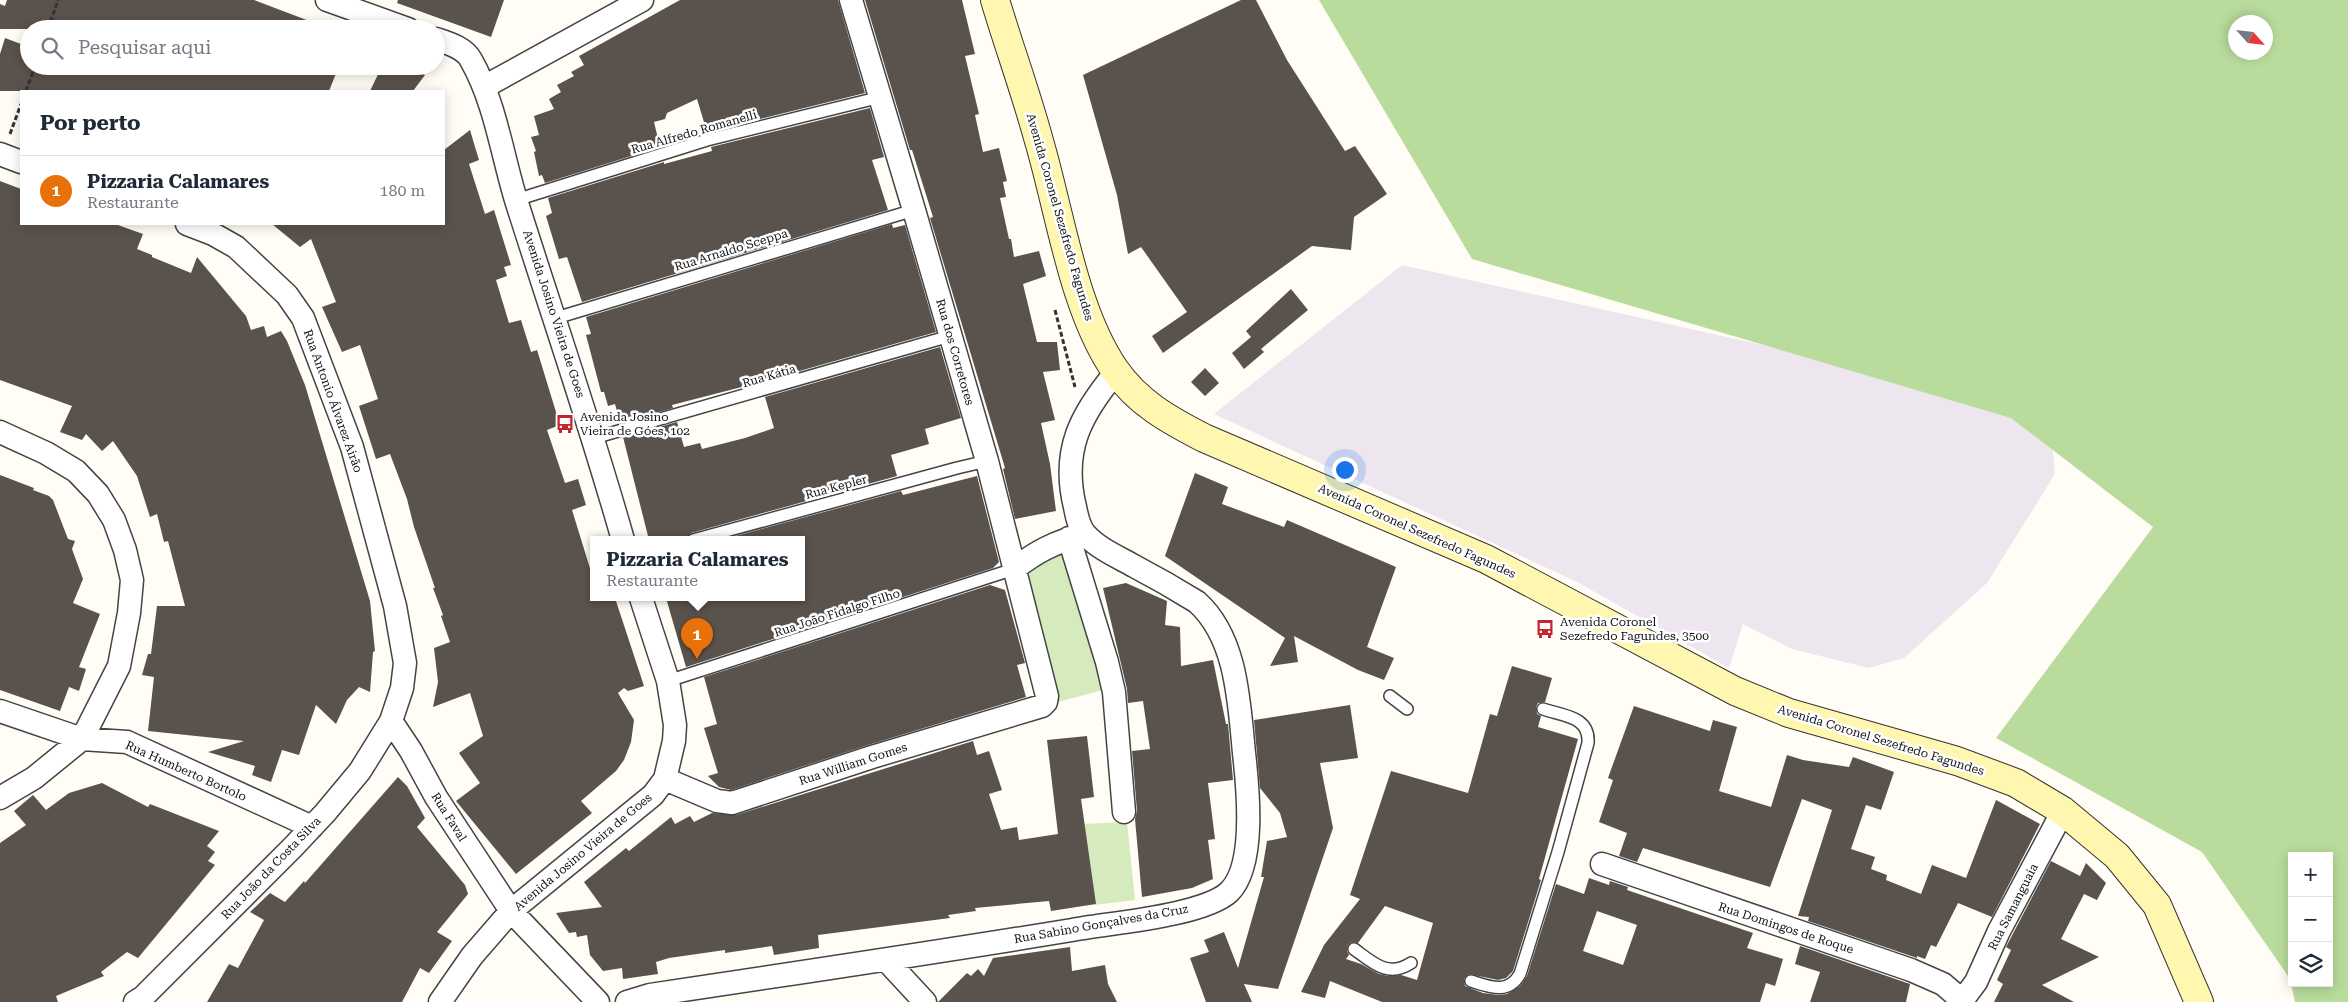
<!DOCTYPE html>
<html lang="pt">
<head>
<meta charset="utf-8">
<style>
	body { margin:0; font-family:"Roboto Serif",serif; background:#f6f6f7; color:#1f2937 }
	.controls { position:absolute; right:15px; bottom:15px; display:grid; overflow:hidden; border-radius:0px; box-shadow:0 2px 12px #0003 }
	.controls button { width:45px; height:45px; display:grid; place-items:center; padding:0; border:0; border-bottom:1px solid #e0e1e3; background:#fff; color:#1f2937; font:25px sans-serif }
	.compass { position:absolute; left:2228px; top:15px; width:45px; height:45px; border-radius:50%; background:#fff; box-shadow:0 2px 12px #0003; rotate:117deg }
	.you { position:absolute; left:1344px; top:469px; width:18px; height:18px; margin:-12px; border:4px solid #fff; border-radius:50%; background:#1a73e8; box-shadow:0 0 0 8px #1a73e833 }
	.badge { display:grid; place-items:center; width:32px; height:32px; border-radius:50%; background:#c4262e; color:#fff; font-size:16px; font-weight:700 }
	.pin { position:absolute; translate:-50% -41px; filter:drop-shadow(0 1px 2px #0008) }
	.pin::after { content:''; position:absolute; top:26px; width:18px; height:15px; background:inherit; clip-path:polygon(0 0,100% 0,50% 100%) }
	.popup { position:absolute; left:590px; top:536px; width:215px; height:65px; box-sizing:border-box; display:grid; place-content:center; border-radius:0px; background:#fff; filter:drop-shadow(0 1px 4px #0005); font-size:16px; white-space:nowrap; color:#747a83 }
	.popup b { font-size:19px; color:#1f2937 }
	.popup::after { content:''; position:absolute; left:50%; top:100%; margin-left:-10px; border:10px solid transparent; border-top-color:#fff }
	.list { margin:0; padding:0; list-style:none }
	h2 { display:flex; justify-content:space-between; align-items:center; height:65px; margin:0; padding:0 20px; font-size:21px }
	h2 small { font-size:16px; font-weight:400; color:#747a83 }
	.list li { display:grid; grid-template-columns:32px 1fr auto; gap:15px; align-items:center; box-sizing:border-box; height:70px; padding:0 20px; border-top:1px solid #e0e1e3 }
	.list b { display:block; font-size:19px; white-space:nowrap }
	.list p { margin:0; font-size:16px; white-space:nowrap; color:#747a83 }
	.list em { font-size:16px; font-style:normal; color:#747a83 }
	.icon { flex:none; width:28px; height:28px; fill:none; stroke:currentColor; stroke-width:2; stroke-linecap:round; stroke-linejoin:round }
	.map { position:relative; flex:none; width:2348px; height:1002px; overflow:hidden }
	.search { position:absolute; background:#fff; box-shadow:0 2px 12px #0003; left:20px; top:20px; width:425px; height:55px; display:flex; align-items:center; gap:12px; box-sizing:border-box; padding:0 18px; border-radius:28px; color:#747a83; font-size:19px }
	.panel { position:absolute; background:#fff; box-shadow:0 2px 12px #0003; left:20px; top:90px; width:425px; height:135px; border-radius:0px }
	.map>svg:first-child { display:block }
</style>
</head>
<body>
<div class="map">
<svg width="2348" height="1002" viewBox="0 0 2348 1002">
	<rect width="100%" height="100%" fill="#fffdf5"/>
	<path fill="#eee6ef" d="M 1402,265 L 1952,387 L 2032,422 L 2052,443 L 2055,474 L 1987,583 L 1904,658 L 1869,668 L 1792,649 L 1743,624 L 1729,668 L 1577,582 L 1214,414 Z"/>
	<path fill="#d5ebbd" d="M 1070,548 L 1110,688 L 1054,703 L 1021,565 Z
		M 1127,822 L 1135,900 L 1094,905 L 1082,824 Z"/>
	<path fill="#b9dc9c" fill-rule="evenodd" d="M 1319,0 L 2348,0 L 2348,1002 L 2295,1002 L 2290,979 L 2202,852 L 1996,738 L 2153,527 L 2011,418 L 1472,259 ZM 2236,22 L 2266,22 L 2266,52 L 2236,52 ZM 2292,856 L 2329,856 L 2329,983 L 2292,983 Z"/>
	<path fill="#5a524d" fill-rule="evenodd" d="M 7,0 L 254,0 L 325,27 L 325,29 L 0,29 L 0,4 L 5,6 Z
		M 398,0 L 504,0 L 491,37 L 397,3 Z
		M 680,0 L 838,0 L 865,93 L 707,132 L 697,99 L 667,113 L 665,119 L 654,122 L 660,147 L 545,183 L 542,175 L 539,176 L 534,152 L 536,151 L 531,137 L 539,135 L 534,116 L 554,109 L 549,99 L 561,92 L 557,85 L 574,76 L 571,72 L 584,65 L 579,56 Z
		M 865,0 L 962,0 L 975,54 L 965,56 L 979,114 L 975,115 L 983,152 L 999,148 L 1007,181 L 1003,182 L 1006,197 L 1000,198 L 1009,239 L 1011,239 L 1014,257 L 1039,251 L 1046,276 L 1023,284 L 1037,342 L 1057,342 L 1060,370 L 1043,372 L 1055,420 L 1041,423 L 1050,464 L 1056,511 L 1015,519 L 1003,469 L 1005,468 L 930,218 L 933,217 L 912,150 L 910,150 Z
		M 1241,0 L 1256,0 L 1287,60 L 1345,151 L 1355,146 L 1387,194 L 1354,217 L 1351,250 L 1312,246 L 1163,353 L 1152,336 L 1187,312 L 1141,247 L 1128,254 L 1117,195 L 1083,75 Z
		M 5,38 L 29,47 L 29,66 L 339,66 L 329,91 L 0,91 L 0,54 Z
		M 382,66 L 422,66 L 419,72 L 425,75 L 413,91 L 370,91 Z
		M 870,108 L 884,157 L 872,160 L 888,210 L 582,302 L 567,257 L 559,259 L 546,216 L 552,213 L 548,198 L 664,162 L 664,164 L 712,151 L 711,147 Z
		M 470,130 L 479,160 L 469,164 L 485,214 L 494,210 L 511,265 L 504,267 L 507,276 L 496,280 L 509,323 L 521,320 L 531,352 L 537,350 L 560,425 L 547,430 L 565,483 L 578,479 L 586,505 L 572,510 L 593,578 L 593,598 L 615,598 L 644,686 L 628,691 L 624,688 L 618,693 L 634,720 L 631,742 L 624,760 L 616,771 L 581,801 L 592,813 L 516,874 L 456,801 L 480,783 L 459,753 L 483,736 L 470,693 L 433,707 L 438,682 L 434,648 L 450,642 L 441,616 L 443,615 L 433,588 L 435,588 L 414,527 L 407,499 L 390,454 L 376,459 L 359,406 L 378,399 L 360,345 L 342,352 L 322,307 L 336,302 L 311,239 L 300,247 L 272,224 L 444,224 L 444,150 Z
		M 0,181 L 21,189 L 21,224 L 115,224 L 143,234 L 137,249 L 152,255 L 152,257 L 191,273 L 197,257 L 246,316 L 251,330 L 264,326 L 267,337 L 281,331 L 287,341 L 305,385 L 370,601 L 375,651 L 373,652 L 370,692 L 359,687 L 347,700 L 336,724 L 316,705 L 299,755 L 282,750 L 271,782 L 252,775 L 255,766 L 208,752 L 244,741 L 148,731 L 154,677 L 142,675 L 148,654 L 151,654 L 157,606 L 185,606 L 168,541 L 164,542 L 157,514 L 150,517 L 137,476 L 113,441 L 102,451 L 86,434 L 82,440 L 60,432 L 72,406 L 0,380 Z
		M 892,224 L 893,228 L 905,225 L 936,332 L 761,382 L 672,405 L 673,408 L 620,423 L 615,404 L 608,406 L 604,392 L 601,392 L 586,335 L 591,334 L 586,317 Z
		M 1291,289 L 1308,310 L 1261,349 L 1264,352 L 1244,369 L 1232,353 L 1251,337 L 1246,331 Z
		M 940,347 L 961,418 L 925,429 L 929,444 L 891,455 L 897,476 L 691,533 L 686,540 L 649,540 L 623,437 L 677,422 L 684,447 L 700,443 L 702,449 L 745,438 L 774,428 L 765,397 Z
		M 1205,368 L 1219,383 L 1205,396 L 1191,382 Z
		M 1195,473 L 1228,487 L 1222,504 L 1284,527 L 1287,520 L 1396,567 L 1367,647 L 1394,658 L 1384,680 L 1358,670 L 1294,636 L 1298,662 L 1270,666 L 1285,638 L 1165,556 Z
		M 0,475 L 34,488 L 33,490 L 49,496 L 53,500 L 68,539 L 75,541 L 72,549 L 83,579 L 73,603 L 100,614 L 79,667 L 86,669 L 79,691 L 69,687 L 60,711 L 0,690 Z
		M 977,476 L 999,562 L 993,568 L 686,667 L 666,598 L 801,598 L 801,540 L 721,540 L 901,491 L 903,495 Z
		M 1126,583 L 1167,601 L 1165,625 L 1180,627 L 1181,666 L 1213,660 L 1226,724 L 1228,724 L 1233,780 L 1208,783 L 1215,839 L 1208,840 L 1213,879 L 1192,888 L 1142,897 L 1135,819 L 1137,811 L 1132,751 L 1150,749 L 1143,701 L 1128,703 L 1127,689 L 1103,588 Z
		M 990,585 L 1005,590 L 1025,663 L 1017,665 L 1026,697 L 868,745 L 731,790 L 719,787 L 708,776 L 718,773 L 704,728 L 717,724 L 704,677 Z
		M 1512,666 L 1552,678 L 1545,702 L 1538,703 L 1536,707 L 1537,714 L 1541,716 L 1538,727 L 1578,739 L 1539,879 L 1541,880 L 1513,971 L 1506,978 L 1498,980 L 1469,974 L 1464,979 L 1465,986 L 1483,993 L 1498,995 L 1507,994 L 1520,986 L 1527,976 L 1556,884 L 1584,894 L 1589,878 L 1609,885 L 1610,881 L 1628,887 L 1627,890 L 1753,933 L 1747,948 L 1783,959 L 1775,986 L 1766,983 L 1760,1002 L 1382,1002 L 1330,981 L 1325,998 L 1301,992 L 1324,945 L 1360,899 L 1350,895 L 1391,771 L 1468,793 L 1490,714 L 1497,716 ZM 1385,906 L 1433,923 L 1417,980 L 1401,975 L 1388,976 L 1379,974 L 1361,964 L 1346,959 L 1349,955 L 1347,951 L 1348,945 L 1352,942 L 1358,943 ZM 1597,911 L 1637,925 L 1623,965 L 1583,951 Z
		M 1350,705 L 1358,758 L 1320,763 L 1333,828 L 1278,989 L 1244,984 L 1252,1002 L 1206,1002 L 1190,958 L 1209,952 L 1204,940 L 1224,932 L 1238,968 L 1264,877 L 1261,877 L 1267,841 L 1287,837 L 1280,813 L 1260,788 L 1254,720 Z
		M 1634,706 L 1710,731 L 1713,720 L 1737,727 L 1719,791 L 1771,807 L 1787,755 L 1803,760 L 1849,767 L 1853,757 L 1894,772 L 1881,810 L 1866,805 L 1851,849 L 1875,857 L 1871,869 L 1887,875 L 1886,880 L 1921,894 L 1932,865 L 1966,878 L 1996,800 L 2040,824 L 1992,917 L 1958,903 L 1936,947 L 1931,945 L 1925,959 L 1917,956 L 1917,958 L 1808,921 L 1809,917 L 1798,916 L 1832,810 L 1802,799 L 1770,887 L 1643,848 L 1637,862 L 1619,856 L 1627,833 L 1599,822 L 1613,780 L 1608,778 Z
		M 1087,736 L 1094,797 L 1081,799 L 1096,904 L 1051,911 L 1049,901 L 975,908 L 976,911 L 948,915 L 950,918 L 818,935 L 819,948 L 774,955 L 772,946 L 725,953 L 725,950 L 669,958 L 656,962 L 658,974 L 623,979 L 622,968 L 603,971 L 590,955 L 587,935 L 577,937 L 576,932 L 569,933 L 556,913 L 602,907 L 584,882 L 626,848 L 629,851 L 671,817 L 675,824 L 690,816 L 694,822 L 712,813 L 736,815 L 973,741 L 977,755 L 989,751 L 1002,790 L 989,794 L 1001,830 L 1017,827 L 1019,840 L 1058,834 L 1047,740 Z
		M 398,777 L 407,786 L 425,818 L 417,827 L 465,885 L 468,894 L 437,932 L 452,941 L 429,973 L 420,968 L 402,1002 L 207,1002 L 229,964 L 238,968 L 264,920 L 250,912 L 270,893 L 285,902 L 304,881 L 305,883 Z
		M 102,783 L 148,807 L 150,804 L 219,831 L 207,846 L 215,852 L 208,861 L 215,865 L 138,958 L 127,952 L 101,972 L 104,976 L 56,996 L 58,1002 L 0,1002 L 0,843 L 26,825 L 14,811 L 33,795 L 46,810 L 69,793 Z
		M 2051,861 L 2080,876 L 2086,863 L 2106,883 L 2097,900 L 2084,894 L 2061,939 L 2099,957 L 2042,985 L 2074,1002 L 1994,1002 L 2003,984 L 1997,980 L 2011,950 L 2006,947 Z
		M 1800,946 L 1910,984 L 1906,1002 L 1810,1002 L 1820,972 L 1795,964 Z
		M 1070,947 L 1072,971 L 1105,965 L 1108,984 L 1117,1002 L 938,1002 L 967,973 L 971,976 L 978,969 L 984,976 L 993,958 Z"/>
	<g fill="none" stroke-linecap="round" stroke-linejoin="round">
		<g stroke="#444" stroke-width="14">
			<path id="lane" d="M 516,200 L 707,140 L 881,97
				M 556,318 L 914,210
				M 594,438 L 950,336
				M 693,540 L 957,468 L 987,461
				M 668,681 L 1014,569
				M 1390,696 L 1407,709
				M 1354,949 C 1373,963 1388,978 1411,963
				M 1471,981 C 1490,987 1508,995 1520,974 L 1558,852 L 1588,743 C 1590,716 1563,716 1543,709"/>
		</g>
		<g stroke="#444" stroke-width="25">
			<path id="street" d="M 327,0 L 408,29
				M 436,39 C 448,43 465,48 471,60 C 495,102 502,154 516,200 C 552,314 591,426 623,540
				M 484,87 L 642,0
				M 0,154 L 21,162
				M 0,432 L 46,453 L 76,471 L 98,494 L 114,520 L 125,550 L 132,580 L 129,613 L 119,666 L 82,739 L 34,778 L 0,798
				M 1069,538 L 1107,662 L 1114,692 L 1124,812
				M 1014,569 C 1036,552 1056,541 1084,535
				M 0,711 L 82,739 L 127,742 L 312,827
				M 391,721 L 411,751 L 436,797 L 511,911 L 598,1002
				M 665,779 L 717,801 L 732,803 L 872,757 L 1042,706 L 1046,702 L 1047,696 L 987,461 L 914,210 L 851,0
				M 1602,864 L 1911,970 L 1943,984 L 1964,1002
				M 887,961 L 925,1002
				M 135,1002 L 143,997 L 293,847 L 325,813 L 360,771 L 391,721 L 402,688 L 405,663 L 395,606 L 352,447 L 303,318 L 287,295 L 236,247 L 213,234 L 187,224
				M 440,1002 L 472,956 L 511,911 L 653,795 L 665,779 L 674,741 L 675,725 L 668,681 L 641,598
				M 627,1002 L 650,995 C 791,974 932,953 1072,930 C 1109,923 1203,916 1229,892 C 1256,866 1248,788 1244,753 C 1239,702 1237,638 1197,602 C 1176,589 1155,577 1134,566 C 1118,557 1099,549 1086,535 C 1079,528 1077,517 1075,507 C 1061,450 1081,414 1116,372
				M 1961,1002 L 1976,982 L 1999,931 L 2063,811"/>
		</g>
		<g stroke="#333" stroke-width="30">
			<path id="secondary" d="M 995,0 C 1009,47 1026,93 1039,141 C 1060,212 1073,309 1115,370 C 1138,403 1169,420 1204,438 L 1486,559 L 1735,691 L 1789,713 L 1957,761 L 2016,783 L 2063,811 L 2117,856 L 2157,905 L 2199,1002"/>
		</g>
		<path stroke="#333" stroke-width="3" stroke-dasharray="5 2.5" stroke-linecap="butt" d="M 48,29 L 58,0
			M 26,91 L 35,66
			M 10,134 L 21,104
			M 1055,310 L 1075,387"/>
		<use href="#lane" stroke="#fff" stroke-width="11"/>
		<use href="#street" stroke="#fff" stroke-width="22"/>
		<use href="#secondary" stroke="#fff6b0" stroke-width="28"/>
	</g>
	<defs>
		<g id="bus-bare" transform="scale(1.5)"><path d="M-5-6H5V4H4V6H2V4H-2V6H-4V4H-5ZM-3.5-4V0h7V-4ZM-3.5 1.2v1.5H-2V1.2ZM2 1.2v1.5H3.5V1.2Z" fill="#c4262e" stroke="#fff" stroke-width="2.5" paint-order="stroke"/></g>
	</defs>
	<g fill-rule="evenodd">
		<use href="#bus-bare" x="565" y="424"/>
		<use href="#bus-bare" x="1545" y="629"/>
	</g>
	<g text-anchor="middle" stroke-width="5" stroke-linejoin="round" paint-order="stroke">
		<g font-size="12" fill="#111" stroke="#fff">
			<text transform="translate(694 132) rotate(-16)" y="4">Rua Alfredo Romanelli</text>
			<text transform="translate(1060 217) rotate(74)" y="4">Avenida Coronel Sezefredo Fagundes</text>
			<text transform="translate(731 250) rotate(-17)" y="4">Rua Arnaldo Sceppa</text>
			<text transform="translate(554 314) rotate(72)" y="4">Avenida Josino Vieira de Goes</text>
			<text transform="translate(955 352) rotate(74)" y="4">Rua dos Corretores</text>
			<text transform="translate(769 376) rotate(-16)" y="4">Rua Kátia</text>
			<text transform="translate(333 401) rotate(70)" y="4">Rua Antonio Álvarez Airão</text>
			<text transform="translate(836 487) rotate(-15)" y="4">Rua Kepler</text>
			<text transform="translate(1417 531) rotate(24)" y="4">Avenida Coronel Sezefredo Fagundes</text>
			<text transform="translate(837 613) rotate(-18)" y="4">Rua João Fidalgo Filho</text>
			<text transform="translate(1881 740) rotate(17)" y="4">Avenida Coronel Sezefredo Fagundes</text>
			<text transform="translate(853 764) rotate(-18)" y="4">Rua William Gomes</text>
			<text transform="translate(186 771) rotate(24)" y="4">Rua Humberto Bortolo</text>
			<text transform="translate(449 817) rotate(58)" y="4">Rua Faval</text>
			<text transform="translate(583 852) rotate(-40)" y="4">Avenida Josino Vieira de Goes</text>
			<text transform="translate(271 868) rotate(-46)" y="4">Rua João da Costa Silva</text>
			<text transform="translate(2013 907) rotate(-63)" y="4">Rua Samanguaia</text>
			<text transform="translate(1101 924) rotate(-10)" y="4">Rua Sabino Gonçalves da Cruz</text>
			<text transform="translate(1786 928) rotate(18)" y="4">Rua Domingos de Roque</text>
		</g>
		<g font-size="12" fill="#111" stroke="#fff" text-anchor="start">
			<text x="580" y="421">Avenida Josino<tspan x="580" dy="14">Vieira de Góes, 102</tspan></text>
			<text x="1560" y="626">Avenida Coronel<tspan x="1560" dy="14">Sezefredo Fagundes, 3500</tspan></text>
		</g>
	</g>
</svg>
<div class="controls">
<button>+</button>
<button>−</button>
<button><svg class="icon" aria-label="layers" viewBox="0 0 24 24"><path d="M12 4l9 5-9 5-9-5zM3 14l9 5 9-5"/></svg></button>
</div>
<svg class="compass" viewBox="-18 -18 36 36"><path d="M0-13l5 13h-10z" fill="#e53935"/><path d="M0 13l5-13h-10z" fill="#747a83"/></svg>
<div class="you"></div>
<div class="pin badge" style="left:697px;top:659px;background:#e8710a">1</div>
<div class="popup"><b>Pizzaria Calamares</b>Restaurante</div>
<div class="search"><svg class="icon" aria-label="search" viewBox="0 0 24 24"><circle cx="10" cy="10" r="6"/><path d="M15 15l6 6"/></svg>Pesquisar aqui</div>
<section class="panel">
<h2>Por perto<small></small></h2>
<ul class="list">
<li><span class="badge" style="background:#e8710a">1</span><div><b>Pizzaria Calamares</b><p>Restaurante</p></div><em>180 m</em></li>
</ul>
</section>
</div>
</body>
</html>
